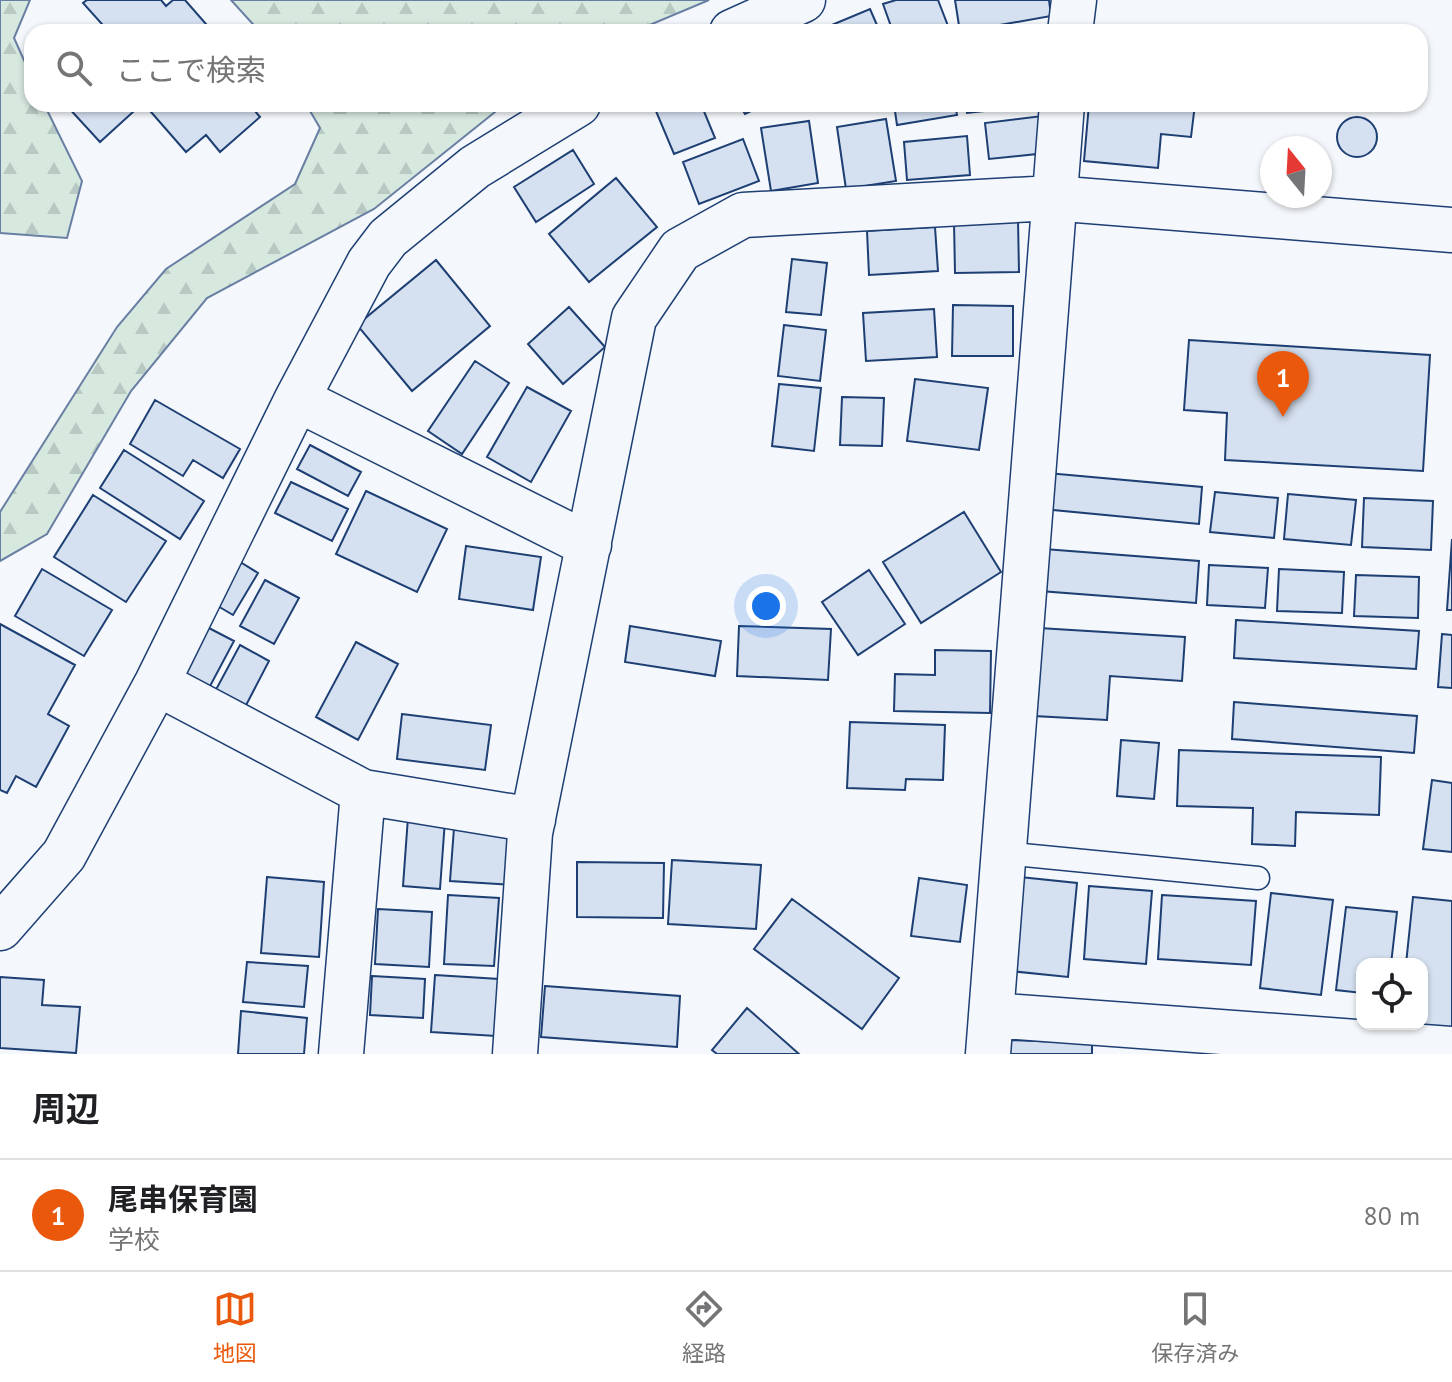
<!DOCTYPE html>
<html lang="ja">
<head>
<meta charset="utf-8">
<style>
	body { margin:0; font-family:"PT Sans","Noto Sans JP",sans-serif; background:#f2f2f2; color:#202124 }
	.controls { position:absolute; right:24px; bottom:24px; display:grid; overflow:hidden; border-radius:16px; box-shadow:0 2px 6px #0004 }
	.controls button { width:72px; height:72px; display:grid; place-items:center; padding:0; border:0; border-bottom:2px solid #e0e0e0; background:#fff; color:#202124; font:40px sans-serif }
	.compass { position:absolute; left:1260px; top:136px; width:72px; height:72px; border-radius:50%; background:#fff; box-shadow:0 2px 6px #0004; rotate:342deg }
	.you { position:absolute; left:766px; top:606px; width:28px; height:28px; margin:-20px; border:6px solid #fff; border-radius:50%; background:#1a73e8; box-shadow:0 0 0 12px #1a73e833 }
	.badge { display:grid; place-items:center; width:52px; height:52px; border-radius:50%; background:#ea580c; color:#fff; font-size:26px; font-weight:700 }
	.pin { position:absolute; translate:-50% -66px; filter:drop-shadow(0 2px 4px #0008) }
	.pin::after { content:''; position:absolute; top:42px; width:28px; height:24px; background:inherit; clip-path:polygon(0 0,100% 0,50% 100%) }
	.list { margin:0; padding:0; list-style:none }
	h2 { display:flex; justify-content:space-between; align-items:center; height:104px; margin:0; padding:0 32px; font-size:34px }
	h2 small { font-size:26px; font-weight:400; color:#757577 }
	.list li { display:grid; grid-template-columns:52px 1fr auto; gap:24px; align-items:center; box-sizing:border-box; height:112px; padding:0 32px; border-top:2px solid #e0e0e0 }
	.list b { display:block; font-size:30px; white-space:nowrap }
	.list p { margin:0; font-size:26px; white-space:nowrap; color:#757577 }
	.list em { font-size:26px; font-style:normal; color:#757577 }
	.icon { flex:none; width:44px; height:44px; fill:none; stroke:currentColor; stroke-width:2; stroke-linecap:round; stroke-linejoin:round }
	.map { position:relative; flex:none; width:1452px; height:1054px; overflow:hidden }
	.search { position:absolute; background:#fff; box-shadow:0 2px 6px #0004; left:24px; right:24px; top:24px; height:88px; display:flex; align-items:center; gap:20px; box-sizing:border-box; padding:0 28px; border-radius:24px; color:#757577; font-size:30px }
	.sheet { height:216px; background:#fff }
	nav { display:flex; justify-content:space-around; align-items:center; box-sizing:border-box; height:112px; border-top:2px solid #e0e0e0; background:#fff; font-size:22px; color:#757577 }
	nav a { display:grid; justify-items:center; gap:4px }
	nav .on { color:#ea580c }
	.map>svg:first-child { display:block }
</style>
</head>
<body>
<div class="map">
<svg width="1452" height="1054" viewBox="0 0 1452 1054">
	<defs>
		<pattern id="forest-firs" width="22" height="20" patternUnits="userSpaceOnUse" patternTransform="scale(2)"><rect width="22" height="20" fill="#d7e8df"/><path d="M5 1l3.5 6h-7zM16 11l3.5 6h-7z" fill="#b8c8c3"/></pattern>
	</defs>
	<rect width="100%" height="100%" fill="#f4f7fb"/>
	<path fill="url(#forest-firs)" stroke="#687fa3" stroke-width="2" d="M 0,0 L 30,0 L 14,38 L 32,78 L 32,104 L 44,104 L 82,181 L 67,238 L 0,233 Z
		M 231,0 L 709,0 L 633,32 L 260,32 Z
		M 306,104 L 505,104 L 374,209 L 207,298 L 131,391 L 47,534 L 0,561 L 0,512 L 117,327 L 166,269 L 295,184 L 320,128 Z"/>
	<path fill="#d5e0f0" stroke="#1d3f73" stroke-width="2" d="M 87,0 L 161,0 L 166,6 L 173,0 L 185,0 L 213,32 L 109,32 L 83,3 Z
		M 896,0 L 938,0 L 948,26 L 931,32 L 893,32 L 883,4 Z
		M 955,0 L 1049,0 L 1051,16 L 960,32 Z
		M 870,9 L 880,32 L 815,32 Z
		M 126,104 L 133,112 L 100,142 L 66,105 Z
		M 144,104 L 249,104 L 260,117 L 220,152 L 206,135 L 186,152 Z
		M 653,104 L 701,104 L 715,138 L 674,154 Z
		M 739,104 L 766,104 L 745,114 Z
		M 894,104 L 955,104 L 957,115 L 897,125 Z
		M 966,104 L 1013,104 L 1014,108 L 967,113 Z
		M 1089,104 L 1195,104 L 1191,137 L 1161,134 L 1158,168 L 1084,161 Z
		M 1042,116 L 1046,153 L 989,159 L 985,123 Z
		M1337 137a20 20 0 1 1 40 0a20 20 0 1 1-40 0Z
		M 886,119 L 896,181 L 846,189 L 837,127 Z
		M 809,121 L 818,183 L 771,191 L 761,128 Z
		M 967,136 L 970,175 L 907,180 L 904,142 Z
		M 743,139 L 759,181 L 699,204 L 683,162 Z
		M 573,150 L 594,184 L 536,222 L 514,187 Z
		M 616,178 L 657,227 L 589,282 L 549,234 Z
		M 1018,220 L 1019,272 L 955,273 L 954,222 Z
		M 935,227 L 938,271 L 869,275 L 867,231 Z
		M 792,259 L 827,263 L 821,315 L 786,312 Z
		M 436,260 L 490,326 L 412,391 L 357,325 Z
		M 953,305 L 1013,306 L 1013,356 L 952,356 Z
		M 569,307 L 605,347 L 563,384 L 528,344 Z
		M 934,309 L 937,357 L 866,361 L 863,313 Z
		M 784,325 L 826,330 L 820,381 L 778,376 Z
		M 1189,340 L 1430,355 L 1423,471 L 1225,460 L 1227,413 L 1184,410 Z
		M 475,361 L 509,383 L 462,454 L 428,431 Z
		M 915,379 L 988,388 L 979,450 L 907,441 Z
		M 779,384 L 821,388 L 814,451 L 772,446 Z
		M 527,387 L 571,411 L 531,482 L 487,457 Z
		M 842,397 L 884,398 L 882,446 L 840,445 Z
		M 155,400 L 240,449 L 223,478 L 193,460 L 183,476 L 130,444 Z
		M 310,445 L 361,472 L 348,496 L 297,469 Z
		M 124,450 L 204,501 L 180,539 L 100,488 Z
		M 1047,473 L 1202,487 L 1199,524 L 1043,509 Z
		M 291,482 L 348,509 L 332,541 L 275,513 Z
		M 366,491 L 447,529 L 417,592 L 336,554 Z
		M 1215,492 L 1278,498 L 1274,538 L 1210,532 Z
		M 1288,494 L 1356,500 L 1351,545 L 1284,539 Z
		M 93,495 L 166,541 L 126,602 L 54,557 Z
		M 1364,498 L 1433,501 L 1431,550 L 1362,547 Z
		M 964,512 L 1001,572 L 921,623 L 883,562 Z
		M 1452,539 L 1452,610 L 1447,610 Z
		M 466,546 L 541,557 L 533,610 L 459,599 Z
		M 1044,549 L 1199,561 L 1196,603 L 1040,591 Z
		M 237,560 L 258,573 L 233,615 L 211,602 Z
		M 1209,565 L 1268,568 L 1265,608 L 1207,605 Z
		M 42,569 L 112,610 L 84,656 L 15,616 Z
		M 1279,569 L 1344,572 L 1342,613 L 1277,611 Z
		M 869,570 L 905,624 L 858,655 L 822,602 Z
		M 1356,575 L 1419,577 L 1418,618 L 1354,616 Z
		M 265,580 L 299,598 L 274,644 L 240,626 Z
		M 1236,620 L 1419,631 L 1416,669 L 1234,658 Z
		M 0,624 L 75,665 L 48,714 L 69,726 L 36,787 L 16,776 L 7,793 L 0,790 Z
		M 205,626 L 234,641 L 209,688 L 180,673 Z
		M 630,626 L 721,641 L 715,676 L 625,662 Z
		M 739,626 L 831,629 L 828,680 L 737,676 Z
		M 1039,628 L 1185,637 L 1182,681 L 1110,676 L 1107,720 L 1034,716 Z
		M 1442,634 L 1452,635 L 1452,688 L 1438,687 Z
		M 356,642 L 398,664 L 358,740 L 316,717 Z
		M 240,645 L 269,661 L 242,713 L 212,697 Z
		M 935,650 L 991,651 L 990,713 L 894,711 L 895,674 L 935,675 Z
		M 1234,702 L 1417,716 L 1414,753 L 1232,739 Z
		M 402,714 L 491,725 L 485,770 L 397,759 Z
		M 850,722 L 945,725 L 943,780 L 906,779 L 905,790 L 847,788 Z
		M 1121,740 L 1159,743 L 1154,799 L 1117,796 Z
		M 1179,750 L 1381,757 L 1379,815 L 1296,812 L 1295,846 L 1252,844 L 1253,808 L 1177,806 Z
		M 1432,780 L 1452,783 L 1452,852 L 1423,849 Z
		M 408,817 L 445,820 L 440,889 L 403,886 Z
		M 454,828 L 517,832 L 514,885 L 450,881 Z
		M 672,860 L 761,865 L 756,929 L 668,924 Z
		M 577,862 L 664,863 L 663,918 L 577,917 Z
		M 267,877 L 324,882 L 319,957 L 261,953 Z
		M 1020,877 L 1077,883 L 1068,977 L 1010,971 Z
		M 919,878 L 967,885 L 960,942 L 911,936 Z
		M 1089,886 L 1152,891 L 1146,964 L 1084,959 Z
		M 1271,893 L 1333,900 L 1321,995 L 1260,988 Z
		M 448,895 L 499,898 L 494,966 L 444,964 Z
		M 1162,895 L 1256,901 L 1251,965 L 1158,959 Z
		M 1413,897 L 1452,901 L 1452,1031 L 1400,1024 L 1422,1024 L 1422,964 L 1406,964 Z
		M 792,899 L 899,978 L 862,1029 L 754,949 Z
		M 1346,907 L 1397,912 L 1391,964 L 1362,964 L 1362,993 L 1336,990 Z
		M 378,909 L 432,912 L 429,967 L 375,964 Z
		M 247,962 L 308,966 L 304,1007 L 243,1002 Z
		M 435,975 L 499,979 L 496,1036 L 431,1032 Z
		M 372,976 L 425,979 L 423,1018 L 370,1015 Z
		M 0,977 L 44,980 L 42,1005 L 80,1007 L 76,1053 L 0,1048 Z
		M 545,986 L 680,996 L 677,1047 L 541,1037 Z
		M 747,1008 L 799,1054 L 717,1054 L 712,1050 Z
		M 241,1011 L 307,1018 L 304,1054 L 238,1054 Z
		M 1008,1040 L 1092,1043 L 1092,1054 L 1007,1054 Z"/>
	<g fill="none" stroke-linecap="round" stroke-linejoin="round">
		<g stroke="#1d3f73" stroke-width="25">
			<path id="lane" d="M 1003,853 L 1258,878"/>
		</g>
		<g stroke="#1d3f73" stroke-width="47">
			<path id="street" d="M 732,32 L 803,0
				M 1070,32 L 1074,0
				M 297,399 L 589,545
				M 157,683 L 363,792 L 533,820
				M 0,928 L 64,855 L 157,683 L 297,399 L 369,263 L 388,238 L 475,167 L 578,104
				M 991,1015 L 1452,1049
				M 341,1054 L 363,792
				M 515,1054 L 530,833 L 634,318 L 680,250 L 743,215 L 1052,198 L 1452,230
				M 988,1054 L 1062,104"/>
		</g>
		<use href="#lane" stroke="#f4f7fb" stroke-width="22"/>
		<use href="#street" stroke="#f4f7fb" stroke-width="44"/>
	</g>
</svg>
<div class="controls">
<button><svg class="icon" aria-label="locate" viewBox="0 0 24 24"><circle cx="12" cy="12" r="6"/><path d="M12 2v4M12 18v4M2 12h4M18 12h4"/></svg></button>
</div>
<svg class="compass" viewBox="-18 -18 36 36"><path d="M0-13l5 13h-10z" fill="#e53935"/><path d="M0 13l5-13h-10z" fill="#757577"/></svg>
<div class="you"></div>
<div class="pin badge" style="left:1283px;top:417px">1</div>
<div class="search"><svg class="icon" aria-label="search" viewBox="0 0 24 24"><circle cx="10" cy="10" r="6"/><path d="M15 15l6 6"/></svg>ここで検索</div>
</div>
<section class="sheet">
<h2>周辺<small></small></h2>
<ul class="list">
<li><span class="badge">1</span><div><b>尾串保育園</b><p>学校</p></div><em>80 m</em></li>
</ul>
</section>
<nav>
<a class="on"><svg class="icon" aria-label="map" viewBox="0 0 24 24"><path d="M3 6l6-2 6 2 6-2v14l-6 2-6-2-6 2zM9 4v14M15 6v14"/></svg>地図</a>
<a><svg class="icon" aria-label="directions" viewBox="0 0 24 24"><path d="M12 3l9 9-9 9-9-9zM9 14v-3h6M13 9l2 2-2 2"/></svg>経路</a>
<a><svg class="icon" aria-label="saved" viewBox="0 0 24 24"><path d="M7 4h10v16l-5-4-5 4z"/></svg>保存済み</a>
</nav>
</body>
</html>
